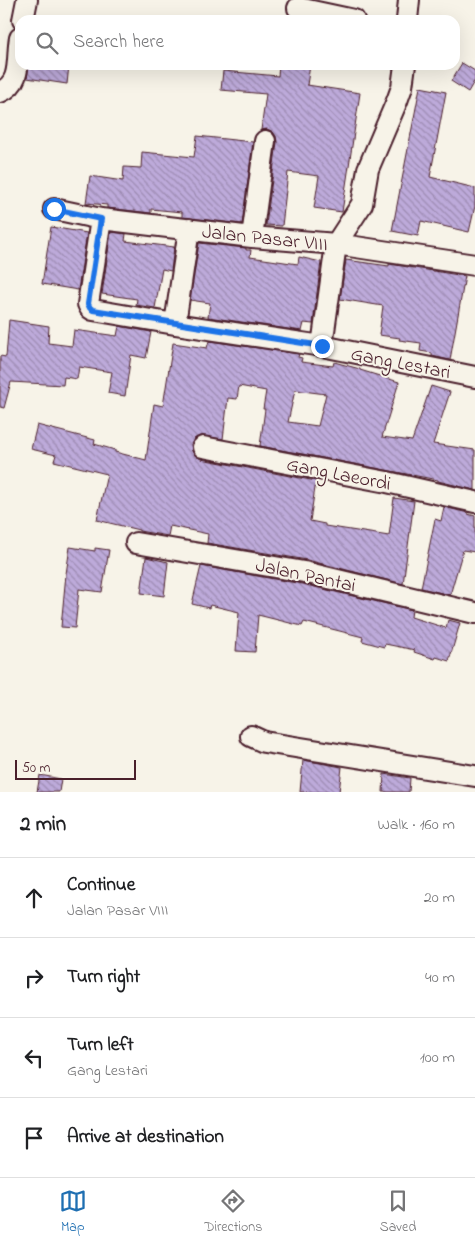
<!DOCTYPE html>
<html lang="en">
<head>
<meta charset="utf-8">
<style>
	body { margin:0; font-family:"Indie Flower",sans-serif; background:#f2f2f2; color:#202124 }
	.scale { position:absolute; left:15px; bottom:12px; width:121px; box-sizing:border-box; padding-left:5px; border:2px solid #4a1f2b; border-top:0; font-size:14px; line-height:18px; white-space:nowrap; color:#4a1f2b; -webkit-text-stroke:4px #f7f3e8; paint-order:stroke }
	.stop { position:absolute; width:15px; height:15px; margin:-11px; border:4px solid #1a73e8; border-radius:50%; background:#fff }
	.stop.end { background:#1a73e8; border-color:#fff; box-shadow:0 1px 5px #0008 }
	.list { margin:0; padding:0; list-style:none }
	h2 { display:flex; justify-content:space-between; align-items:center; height:65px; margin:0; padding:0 20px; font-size:21px }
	h2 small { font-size:16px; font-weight:400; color:#757577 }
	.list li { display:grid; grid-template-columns:32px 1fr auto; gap:15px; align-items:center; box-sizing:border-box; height:80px; padding:0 20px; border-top:1px solid #e0e0e0 }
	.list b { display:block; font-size:19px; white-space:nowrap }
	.list p { margin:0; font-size:16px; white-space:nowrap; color:#757577 }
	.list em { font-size:16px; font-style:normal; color:#757577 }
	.icon { flex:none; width:28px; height:28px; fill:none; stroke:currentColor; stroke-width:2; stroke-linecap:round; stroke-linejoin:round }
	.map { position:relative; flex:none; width:475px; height:792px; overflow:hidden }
	.search { position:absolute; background:#fff; box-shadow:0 5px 20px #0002; left:15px; right:15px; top:15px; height:55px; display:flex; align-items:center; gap:12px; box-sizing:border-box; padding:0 18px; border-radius:15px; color:#757577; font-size:19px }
	.sheet { height:385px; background:#fff }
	nav { display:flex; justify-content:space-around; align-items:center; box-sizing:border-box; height:70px; border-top:1px solid #e0e0e0; background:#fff; font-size:14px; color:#757577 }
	nav a { display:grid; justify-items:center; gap:2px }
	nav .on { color:#1f6fb2 }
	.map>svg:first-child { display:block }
</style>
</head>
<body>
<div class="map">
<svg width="475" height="792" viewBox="0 0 475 792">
	<defs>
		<pattern id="building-back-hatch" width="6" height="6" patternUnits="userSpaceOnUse" patternTransform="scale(1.25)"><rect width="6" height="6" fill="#bdaada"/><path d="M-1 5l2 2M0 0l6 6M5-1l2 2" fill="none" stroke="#9c8ab1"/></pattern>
	</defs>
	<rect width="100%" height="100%" fill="#f7f3e8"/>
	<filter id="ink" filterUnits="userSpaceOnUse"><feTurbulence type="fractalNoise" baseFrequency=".02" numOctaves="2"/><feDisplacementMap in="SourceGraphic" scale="10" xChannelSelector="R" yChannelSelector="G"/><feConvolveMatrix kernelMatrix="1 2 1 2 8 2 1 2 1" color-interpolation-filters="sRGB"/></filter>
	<g filter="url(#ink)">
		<path fill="url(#building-back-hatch)" stroke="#4a1f2b" fill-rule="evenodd" d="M 462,63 L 475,71 L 475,80 L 468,92 L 451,81 Z
			M 29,65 L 69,65 L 67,84 L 27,78 Z
			M 279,65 L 310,65 L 307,85 L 360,93 L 342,212 L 314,208 L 319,176 L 288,172 L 282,226 L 266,225 L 277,142 L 276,136 L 273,132 L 267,129 L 261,130 L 266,94 L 221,90 L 223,71 L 278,76 Z
			M 420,87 L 446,92 L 430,177 L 475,188 L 475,206 L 469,232 L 421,221 L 418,236 L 392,231 Z
			M 197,136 L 253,142 L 242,224 L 182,217 L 182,212 L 151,209 L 151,213 L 107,208 L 107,205 L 86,203 L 90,176 L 123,181 L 124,167 L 141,168 L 142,152 L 194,157 Z
			M 51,227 L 87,233 L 78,290 L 42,284 Z
			M 111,232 L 126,234 L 125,241 L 174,247 L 171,271 L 162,269 L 155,308 L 136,305 L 137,299 L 102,294 Z
			M 199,243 L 246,248 L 246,250 L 251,250 L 250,257 L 298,264 L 299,257 L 321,262 L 313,324 L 304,323 L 302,331 L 208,317 L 210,303 L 190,300 Z
			M 346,260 L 389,266 L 389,264 L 465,276 L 450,360 L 432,356 L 432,353 L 420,351 L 421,343 L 399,340 L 400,338 L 379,335 L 383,306 L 340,299 Z
			M 9,320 L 49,326 L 48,343 L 72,346 L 74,330 L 117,336 L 119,326 L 151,332 L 146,358 L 131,355 L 125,396 L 108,393 L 112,372 L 79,367 L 77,379 L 64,377 L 63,385 L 11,382 L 4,408 L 0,407 L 0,356 L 6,357 Z
			M 209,341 L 299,354 L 298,357 L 302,358 L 301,362 L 333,366 L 334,362 L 360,369 L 360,370 L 399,382 L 382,437 L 412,441 L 431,386 L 450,392 L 433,444 L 475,450 L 475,490 L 438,481 L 438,480 L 260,446 L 265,409 L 263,409 L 266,391 L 239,386 L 237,399 L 228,398 L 223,439 L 200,436 L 194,439 L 191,444 L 192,451 L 196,456 L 201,459 L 316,481 L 310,521 L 325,524 L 325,526 L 389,536 L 394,498 L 414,501 L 403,584 L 307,560 L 207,543 L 208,534 L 170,526 L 168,536 L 139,531 L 139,530 L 97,520 L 107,474 L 54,461 L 56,455 L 31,449 L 37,425 L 95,440 L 94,444 L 115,450 L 115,452 L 146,460 L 154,404 L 163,406 L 173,343 L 207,348 ZM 295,390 L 326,394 L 318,426 L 288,422 Z
			M 444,507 L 468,513 L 468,514 L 475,516 L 475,552 L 463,550 L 450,595 L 421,588 L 435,519 L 441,521 Z
			M 70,547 L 95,551 L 95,548 L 109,550 L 102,592 L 79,589 L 75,628 L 61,627 L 66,574 Z
			M 146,557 L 168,562 L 164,596 L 141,593 Z
			M 201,566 L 302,584 L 412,610 L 411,617 L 446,628 L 448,620 L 460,623 L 449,661 L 436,657 L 435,659 L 414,652 L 415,650 L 385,644 L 384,647 L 362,641 L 363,637 L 320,626 L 304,622 L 302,626 L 258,615 L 255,652 L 236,651 L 239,612 L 210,605 L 209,608 L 192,604 Z
			M 303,760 L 342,767 L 339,792 L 300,792 Z
			M 384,774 L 410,778 L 409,792 L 383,792 Z
			M 40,775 L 61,779 L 59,792 L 37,792 Z"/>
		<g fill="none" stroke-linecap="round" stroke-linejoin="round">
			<g stroke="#4a1f2b" stroke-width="24">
				<path id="minor" d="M 298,8 L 354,20
					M 23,20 L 27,0
					M 407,20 L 409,0
					M 0,92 C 23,83 16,57 20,38
					M 54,209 L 101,219 L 252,237 L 336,244 L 475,265
					M 101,219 L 88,304 L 90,308 L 93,310 L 175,324 L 322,346 L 475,377
					M 252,237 L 265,141
					M 175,324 L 189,229
					M 322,346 L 336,244 L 362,204 L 368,169 L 397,101 L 402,87 L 405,65
					M 203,447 L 387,482 L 475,502
					M 136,543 L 304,572 L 475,613
					M 251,736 L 264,742 L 475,776"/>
			</g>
			<use href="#minor" stroke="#f7f3e8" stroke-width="20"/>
		</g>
	</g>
	<g fill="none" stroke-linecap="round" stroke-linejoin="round" filter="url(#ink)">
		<path stroke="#1a73e8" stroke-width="6" d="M 54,209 L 101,219 L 88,304 L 90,308 L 93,310 L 322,346"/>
	</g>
	<g text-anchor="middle" stroke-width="4" stroke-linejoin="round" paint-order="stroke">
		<g font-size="20" fill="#4a1f2b" stroke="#f7f3e8">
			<text transform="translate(265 237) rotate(6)" y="7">Jalan Pasar VIII</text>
			<text transform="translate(401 362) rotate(11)" y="7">Gang Lestari</text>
			<text transform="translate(339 473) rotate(11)" y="7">Gang Laeordi</text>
			<text transform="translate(306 574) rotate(12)" y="7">Jalan Pantai</text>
		</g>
	</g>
</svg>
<div class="scale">50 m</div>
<div class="stop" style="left:54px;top:209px"></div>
<div class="stop end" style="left:322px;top:346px"></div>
<div class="search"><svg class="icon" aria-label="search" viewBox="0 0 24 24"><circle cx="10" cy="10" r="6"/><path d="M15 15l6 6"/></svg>Search here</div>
</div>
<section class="sheet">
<h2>2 min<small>Walk · 160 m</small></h2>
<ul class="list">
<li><svg class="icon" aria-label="ahead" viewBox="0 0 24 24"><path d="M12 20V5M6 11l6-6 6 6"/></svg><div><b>Continue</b><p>Jalan Pasar VIII</p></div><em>20 m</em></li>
<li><svg class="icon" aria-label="right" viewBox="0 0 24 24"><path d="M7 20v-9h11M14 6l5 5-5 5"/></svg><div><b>Turn right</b></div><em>40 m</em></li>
<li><svg class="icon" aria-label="left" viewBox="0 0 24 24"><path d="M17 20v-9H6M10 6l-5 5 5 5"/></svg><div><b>Turn left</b><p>Gang Lestari</p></div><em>100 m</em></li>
<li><svg class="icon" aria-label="arrive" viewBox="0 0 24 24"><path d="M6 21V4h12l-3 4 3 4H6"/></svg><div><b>Arrive at destination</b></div></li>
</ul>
</section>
<nav>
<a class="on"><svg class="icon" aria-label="map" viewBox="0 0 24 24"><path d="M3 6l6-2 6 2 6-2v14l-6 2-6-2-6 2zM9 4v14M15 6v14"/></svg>Map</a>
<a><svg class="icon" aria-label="directions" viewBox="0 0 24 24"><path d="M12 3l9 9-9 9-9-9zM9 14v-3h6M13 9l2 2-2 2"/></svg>Directions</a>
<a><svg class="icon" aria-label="saved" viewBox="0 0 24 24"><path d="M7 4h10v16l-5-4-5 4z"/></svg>Saved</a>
</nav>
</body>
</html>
